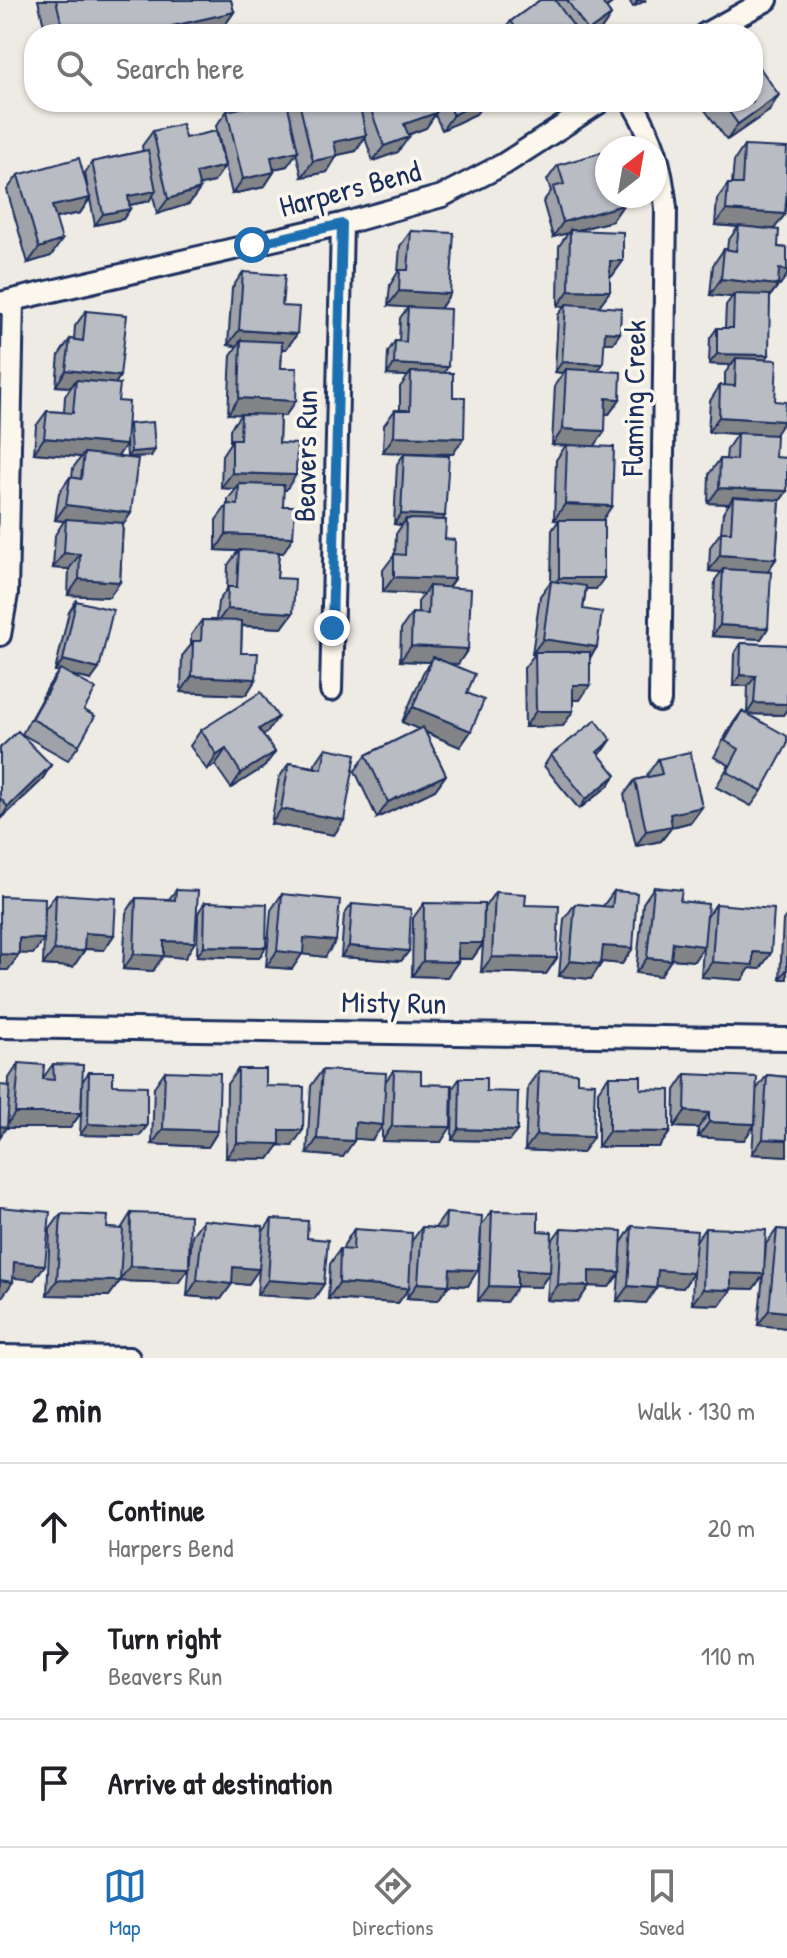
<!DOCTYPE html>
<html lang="en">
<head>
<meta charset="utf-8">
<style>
	body { margin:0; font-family:"Patrick Hand",sans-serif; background:#f6f6f6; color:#202124 }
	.compass { position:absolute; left:595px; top:136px; width:72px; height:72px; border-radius:50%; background:#fff; box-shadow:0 2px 6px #0004; rotate:31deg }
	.stop { position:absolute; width:24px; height:24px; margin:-18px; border:6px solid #1f6fb2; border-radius:50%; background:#fff }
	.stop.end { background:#1f6fb2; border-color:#fff; box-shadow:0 2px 8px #0008 }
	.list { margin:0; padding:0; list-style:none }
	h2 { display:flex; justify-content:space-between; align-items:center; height:104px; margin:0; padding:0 32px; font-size:34px }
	h2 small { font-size:26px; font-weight:400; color:#757577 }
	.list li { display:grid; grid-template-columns:52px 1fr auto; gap:24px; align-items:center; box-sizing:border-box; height:128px; padding:0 32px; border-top:2px solid #e0e0e0 }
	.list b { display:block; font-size:30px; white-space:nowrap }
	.list p { margin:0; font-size:26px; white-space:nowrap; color:#757577 }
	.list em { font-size:26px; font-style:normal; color:#757577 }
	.icon { flex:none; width:44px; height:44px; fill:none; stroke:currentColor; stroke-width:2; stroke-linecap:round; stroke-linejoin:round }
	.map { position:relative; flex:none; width:787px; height:1358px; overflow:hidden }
	.search { position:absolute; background:#fff; box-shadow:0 2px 6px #0004; left:24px; right:24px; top:24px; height:88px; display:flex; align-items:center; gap:20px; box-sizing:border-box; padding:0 28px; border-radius:32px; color:#757577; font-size:30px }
	.sheet { height:488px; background:#fff }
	nav { display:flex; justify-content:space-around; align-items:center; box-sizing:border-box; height:112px; border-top:2px solid #e0e0e0; background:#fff; font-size:22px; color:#757577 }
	nav a { display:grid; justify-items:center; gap:4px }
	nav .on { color:#1f6fb2 }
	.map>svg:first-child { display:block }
</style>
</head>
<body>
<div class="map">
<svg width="787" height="1358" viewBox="0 0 787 1358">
	<rect width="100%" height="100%" fill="#eeebe4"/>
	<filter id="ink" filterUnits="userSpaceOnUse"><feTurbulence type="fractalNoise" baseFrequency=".0125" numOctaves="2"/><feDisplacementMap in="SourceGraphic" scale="16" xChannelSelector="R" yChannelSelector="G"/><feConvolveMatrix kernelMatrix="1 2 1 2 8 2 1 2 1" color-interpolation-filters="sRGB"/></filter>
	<g filter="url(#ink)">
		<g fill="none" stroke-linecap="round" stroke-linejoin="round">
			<g stroke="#1b2f5e" stroke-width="26">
				<path id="minor" d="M 705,34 L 767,0
					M 632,102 C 655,141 661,164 666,208 L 660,701
					M 0,303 L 342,224 L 442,196 L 504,164 L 600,102
					M 0,635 L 7,594 L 13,300
					M 331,690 L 342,224
					M 0,1027 L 787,1039
					M 0,1356 L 129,1358"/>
			</g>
			<use href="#minor" stroke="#fbf7ec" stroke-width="20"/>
		</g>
		<path fill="#9fa2a8" stroke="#1b2f5e" stroke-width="2" d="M 38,0 L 231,0 L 234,12 L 220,32 L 211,34 L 46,34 Z
			M 540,0 L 616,0 L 606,8 L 611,15 L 600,31 L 596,34 L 501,34 L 511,21 Z
			M 629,0 L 646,0 L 633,7 Z
			M 288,102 L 485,102 L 476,114 L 442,130 L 435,115 L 426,128 L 408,135 L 398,152 L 373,161 L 365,138 L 356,151 L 337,155 L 327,172 L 302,177 L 296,152 L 287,166 L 274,169 L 274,172 L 264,187 L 232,194 L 216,126 L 227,111 L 287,103 Z
			M 699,102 L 753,102 L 769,111 L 727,140 Z
			M 153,131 L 185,138 L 214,182 L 199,185 L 200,189 L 189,204 L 157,214 L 153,195 L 149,201 L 130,205 L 130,209 L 123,219 L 95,225 L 90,199 L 80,213 L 56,218 L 51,256 L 28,263 L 7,190 L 18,175 L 88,190 L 85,173 L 92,162 L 143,151 L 142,146 Z
			M 744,146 L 787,172 L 787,206 L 786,206 L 785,214 L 774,229 L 778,247 L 787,248 L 787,275 L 770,296 L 766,359 L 775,401 L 775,457 L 787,491 L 780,501 L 776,559 L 767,572 L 768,628 L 761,639 L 712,636 L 715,580 L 721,572 L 709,571 L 710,547 L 721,532 L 723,513 L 729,504 L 708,503 L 709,474 L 720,459 L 726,459 L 727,449 L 737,434 L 708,432 L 710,401 L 720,385 L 725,386 L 725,373 L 731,365 L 709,364 L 710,338 L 717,328 L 725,328 L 726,305 L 732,297 L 710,295 L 713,265 L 724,249 L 727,250 L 728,241 L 738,227 L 715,225 L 717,199 L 728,184 L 732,184 L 734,161 Z
			M 558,165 L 623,205 L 612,221 L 577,230 L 623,261 L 612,276 L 610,276 L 610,291 L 599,306 L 620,333 L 613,343 L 604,343 L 598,371 L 620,399 L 609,414 L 605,414 L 605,431 L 594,446 L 602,520 L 596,589 L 586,589 L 583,609 L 597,647 L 590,658 L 580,700 L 573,700 L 573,711 L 563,726 L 525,727 L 524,668 L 534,655 L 532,654 L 540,596 L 551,581 L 552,530 L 559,520 L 554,520 L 556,460 L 566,445 L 552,445 L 555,385 L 563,373 L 555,372 L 558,315 L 565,306 L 558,306 L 559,246 L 568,233 L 553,237 L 543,202 L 551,191 L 547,180 Z
			M 411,231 L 450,294 L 440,309 L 444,373 L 453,397 L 453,454 L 383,452 L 384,425 L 395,410 L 400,410 L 400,387 L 408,376 L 387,375 L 388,352 L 395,341 L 399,342 L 400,318 L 408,307 L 388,306 L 390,285 L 398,272 L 400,246 Z
			M 243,272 L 282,306 L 297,334 L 286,349 L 282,349 L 281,368 L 296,401 L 285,416 L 280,416 L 279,443 L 286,490 L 283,490 L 283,553 L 279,552 L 277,578 L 293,613 L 282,628 L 242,626 L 241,653 L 256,679 L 246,695 L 181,692 L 182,656 L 191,645 L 191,635 L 202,620 L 216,620 L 218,602 L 227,589 L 228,565 L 238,551 L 216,550 L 216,520 L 228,504 L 228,499 L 236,489 L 221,488 L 222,455 L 230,443 L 230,429 L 241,414 L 228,414 L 231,355 L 237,346 L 228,345 L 232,288 Z
			M 86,311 L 120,376 L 115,384 L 118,401 L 127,427 L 129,424 L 151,456 L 127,457 L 126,442 L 118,457 L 131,513 L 123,525 L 120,582 L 109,597 L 68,595 L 69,569 L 53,568 L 55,535 L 64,521 L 55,520 L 59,493 L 70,477 L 72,478 L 73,468 L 81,457 L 34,453 L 36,426 L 47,411 L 64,412 L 65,396 L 71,387 L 56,386 L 59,355 L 70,339 L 74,340 L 75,326 Z
			M 404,454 L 445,516 L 442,520 L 445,539 L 454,579 L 448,587 L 468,649 L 458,664 L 448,663 L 467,693 L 471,731 L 460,747 L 425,732 L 446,775 L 435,790 L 377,818 L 355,771 L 366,755 L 419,729 L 402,722 L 423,673 L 430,662 L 400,661 L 401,629 L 412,613 L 418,614 L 418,602 L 424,594 L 383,592 L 383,570 L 395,554 L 396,534 L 402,525 L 394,524 L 397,464 Z
			M 76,601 L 91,680 L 69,674 L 84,710 L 79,745 L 68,760 L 22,734 L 49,685 L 58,672 L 55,671 L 69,612 Z
			M 741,643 L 787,645 L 787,709 L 783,715 L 747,714 L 748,686 L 733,686 L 734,654 Z
			M 742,711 L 762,791 L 751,806 L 716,787 L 729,765 L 714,757 L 731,726 Z
			M 201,730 L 267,732 L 263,735 L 275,752 L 264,767 L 231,788 L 215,765 L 207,770 L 190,746 Z
			M 611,740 L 604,750 L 599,754 L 608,786 L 579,809 L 544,766 L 551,755 Z
			M 0,748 L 51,765 L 41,781 L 0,820 Z
			M 326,748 L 344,820 L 334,835 L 271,824 L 279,778 L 289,763 L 315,767 L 315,764 Z
			M 658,759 L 702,807 L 691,822 L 672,827 L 661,841 L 636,846 L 624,795 L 635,780 L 648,777 L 647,775 Z
			M 654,887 L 707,917 L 716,904 L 771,953 L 760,969 L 750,968 L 742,980 L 701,977 L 703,947 L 694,961 L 671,959 L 660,976 L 636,973 L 643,903 Z
			M 176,890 L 185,958 L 163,956 L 153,971 L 123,969 L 126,913 L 136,898 L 169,899 Z
			M 614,891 L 633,948 L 622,964 L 602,962 L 591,979 L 559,976 L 564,919 L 575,904 L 603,906 Z
			M 495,892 L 525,905 L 557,958 L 546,974 L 481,972 L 483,944 L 472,959 L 458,959 L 447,977 L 412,976 L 413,918 L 424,903 L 483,938 L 484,908 Z
			M 56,894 L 114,935 L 104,950 L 84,949 L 84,951 L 73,967 L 43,965 L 45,909 Z
			M 282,894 L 325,957 L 302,954 L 292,969 L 266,967 L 271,910 Z
			M 205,902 L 266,947 L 259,958 L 197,956 L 198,913 Z
			M 352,904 L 409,951 L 401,961 L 341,957 L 344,915 Z
			M 787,915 L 787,979 L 780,979 L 783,920 Z
			M 19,1063 L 43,1078 L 53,1064 L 82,1082 L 89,1072 L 113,1085 L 147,1126 L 139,1136 L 80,1135 L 82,1092 L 81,1113 L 70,1128 L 6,1128 L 9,1078 Z
			M 238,1069 L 266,1086 L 292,1146 L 279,1145 L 269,1159 L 226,1158 L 227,1084 Z
			M 322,1070 L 385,1082 L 394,1070 L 421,1084 L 441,1142 L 382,1141 L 382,1125 L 372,1140 L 354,1138 L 343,1157 L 307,1154 L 311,1086 Z
			M 165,1071 L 218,1131 L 208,1147 L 152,1144 L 154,1087 Z
			M 539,1071 L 577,1082 L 582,1153 L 525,1150 L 528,1086 Z
			M 686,1074 L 756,1090 L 767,1075 L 787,1077 L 787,1156 L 752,1154 L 754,1126 L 744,1140 L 698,1137 L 698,1128 L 674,1127 L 675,1090 Z
			M 609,1076 L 641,1089 L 670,1132 L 659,1147 L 598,1147 L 598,1091 Z
			M 460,1078 L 486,1091 L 509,1141 L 452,1140 L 453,1088 Z
			M 492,1211 L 538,1231 L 551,1242 L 561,1228 L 622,1242 L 632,1226 L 696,1241 L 705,1228 L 765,1259 L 766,1244 L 777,1229 L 787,1230 L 787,1328 L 758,1325 L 763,1275 L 753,1289 L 731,1288 L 720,1305 L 692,1304 L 693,1273 L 683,1288 L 657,1286 L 646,1303 L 617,1301 L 619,1274 L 609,1287 L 589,1286 L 578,1302 L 547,1300 L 549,1274 L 540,1287 L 517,1286 L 506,1302 L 478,1301 L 481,1228 L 468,1286 L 449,1285 L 438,1300 L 407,1298 L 408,1289 L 398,1303 L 328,1299 L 330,1264 L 340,1249 L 343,1249 L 344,1245 L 354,1229 L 411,1242 L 422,1227 L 435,1228 L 446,1213 L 481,1226 Z
			M 131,1213 L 189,1268 L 178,1283 L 120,1281 L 109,1296 L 47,1295 L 50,1229 L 61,1214 L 107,1228 L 121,1229 Z
			M 272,1219 L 307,1238 L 314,1299 L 257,1295 L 259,1268 L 248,1285 L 232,1283 L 221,1299 L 187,1296 L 192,1235 L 203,1220 L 262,1233 Z"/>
		<path fill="#828488" stroke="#1b2f5e" stroke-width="2" d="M 605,0 L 616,0 L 591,18 L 602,2 Z
			M 638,0 L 646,0 L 633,7 Z
			M 234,12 L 220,32 L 211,34 L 137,34 Z
			M 611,15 L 600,31 L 596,34 L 586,34 L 588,31 Z
			M 779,95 L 769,111 L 727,140 L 738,124 Z
			M 477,102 L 485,102 L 476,114 L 442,130 L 453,115 Z
			M 436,113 L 426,128 L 393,140 L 404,124 Z
			M 366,135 L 356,151 L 324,158 L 334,142 Z
			M 409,137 L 398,152 L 373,161 L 384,146 Z
			M 298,151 L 287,166 L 260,172 L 271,157 Z
			M 337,156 L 327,172 L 302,177 L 313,161 Z
			M 225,166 L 214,182 L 185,189 L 196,173 Z
			M 274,172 L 264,187 L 232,194 L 243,179 Z
			M 200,189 L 189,204 L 157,214 L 168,199 Z
			M 156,191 L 149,201 L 120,207 L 128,196 Z
			M 90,198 L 80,213 L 41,221 L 52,206 Z
			M 623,205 L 612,221 L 570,232 L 570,230 L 568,233 L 553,237 L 563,222 Z
			M 130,209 L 123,219 L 95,225 L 103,214 Z
			M 726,210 L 785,214 L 774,229 L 715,225 Z
			M 62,240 L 51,256 L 28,263 L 39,248 Z
			M 610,261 L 623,261 L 612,276 L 599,276 Z
			M 779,269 L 787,270 L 787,275 L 780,285 L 768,284 Z
			M 721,279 L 778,285 L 767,300 L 734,294 L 732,297 L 710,295 Z
			M 569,290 L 610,291 L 599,306 L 558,306 Z
			M 399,291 L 450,294 L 439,310 L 388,306 Z
			M 239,330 L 297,334 L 286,349 L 241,346 L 241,340 L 237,346 L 228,345 Z
			M 605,332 L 620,333 L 613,343 L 598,343 Z
			M 717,354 L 769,355 L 761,366 L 736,358 L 731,365 L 709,364 Z
			M 562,362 L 603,364 L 596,374 L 566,369 L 563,373 L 555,372 Z
			M 394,364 L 448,367 L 441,377 L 411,372 L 408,376 L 387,375 Z
			M 66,370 L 120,376 L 110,392 L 76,380 L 71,387 L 56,386 Z
			M 239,398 L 296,401 L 285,416 L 228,414 Z
			M 606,398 L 620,399 L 609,414 L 595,414 Z
			M 719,417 L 784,421 L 774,436 L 708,432 Z
			M 563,429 L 605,431 L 594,447 L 552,445 Z
			M 394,436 L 464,438 L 453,454 L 383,452 Z
			M 44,438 L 126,445 L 115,460 L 84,453 L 81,457 L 34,453 Z
			M 155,450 L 151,456 L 127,457 L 131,452 Z
			M 232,473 L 296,475 L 286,490 L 239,489 L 239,484 L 236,489 L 221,488 Z
			M 719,488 L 787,491 L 776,506 L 733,497 L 729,504 L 708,503 Z
			M 565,504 L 612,506 L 601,522 L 554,520 Z
			M 66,505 L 131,513 L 120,529 L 66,519 L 64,521 L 55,520 Z
			M 401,514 L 445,516 L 438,527 L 406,519 L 402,525 L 394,524 Z
			M 226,534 L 293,537 L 283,553 L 216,550 Z
			M 64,553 L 80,554 L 69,569 L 53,568 Z
			M 720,555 L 776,559 L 765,575 L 723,569 L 721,572 L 709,571 Z
			M 394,577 L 454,579 L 443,595 L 429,586 L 424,594 L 383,592 Z
			M 559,578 L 604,578 L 596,589 L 551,588 Z
			M 79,579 L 120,582 L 109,597 L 68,595 Z
			M 227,609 L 293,613 L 282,628 L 216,624 Z
			M 720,625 L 768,628 L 761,639 L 712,636 Z
			M 543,639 L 597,647 L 586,663 L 535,652 L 534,655 L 532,654 Z
			M 411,646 L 468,649 L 458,664 L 431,663 L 433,657 L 430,662 L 400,661 Z
			M 63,660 L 99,669 L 91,680 L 55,671 Z
			M 740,675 L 756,676 L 748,686 L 733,686 Z
			M 192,676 L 256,679 L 246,695 L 181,692 Z
			M 573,685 L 590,685 L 580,700 L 562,700 Z
			M 754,703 L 787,704 L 787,709 L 783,715 L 747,714 Z
			M 413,707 L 471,731 L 460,747 L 402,722 Z
			M 536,711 L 573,711 L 563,726 L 525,727 Z
			M 278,717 L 267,732 L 249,744 L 259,729 Z
			M 611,740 L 604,750 L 589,762 L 597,752 Z
			M 226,749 L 215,765 L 207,770 L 217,755 Z
			M 275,752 L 264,767 L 231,788 L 241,773 Z
			M 51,765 L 41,781 L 0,820 L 8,807 Z
			M 446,775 L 435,790 L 377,818 L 388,802 Z
			M 616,775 L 608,786 L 579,809 L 586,799 Z
			M 702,807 L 691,822 L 672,827 L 661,841 L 636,846 L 646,831 L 670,814 Z
			M 281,809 L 344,820 L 334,835 L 271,824 Z
			M 85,933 L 114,935 L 104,950 L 74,948 Z
			M 19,938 L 44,939 L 33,954 L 8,953 Z
			M 304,938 L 336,941 L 325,957 L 302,954 L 292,969 L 266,967 L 277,951 Z
			M 164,941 L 195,942 L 185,958 L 163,956 L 153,971 L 123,969 L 134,954 Z
			M 673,942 L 704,946 L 694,961 L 662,958 Z
			M 458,943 L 483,943 L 472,959 L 448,958 Z
			M 204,946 L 266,947 L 259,958 L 197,956 Z
			M 349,946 L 409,951 L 401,961 L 341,957 Z
			M 603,946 L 633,948 L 622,964 L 592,961 Z
			M 54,950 L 84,951 L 73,967 L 43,965 Z
			M 753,952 L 771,953 L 760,969 L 750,968 L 742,980 L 701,977 L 712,962 Z
			M 0,954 L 19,955 L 8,970 L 0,970 Z
			M 492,957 L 557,958 L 546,974 L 481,972 Z
			M 647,958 L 671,960 L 660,976 L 636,973 Z
			M 423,961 L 458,962 L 447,977 L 412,976 Z
			M 570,961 L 601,964 L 591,979 L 559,976 Z
			M 787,969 L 787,979 L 780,979 Z
			M 685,1111 L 709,1113 L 698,1128 L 674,1127 Z
			M 15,1113 L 81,1113 L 70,1128 L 6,1128 L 0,1137 L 0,1126 L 5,1127 Z
			M 355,1122 L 383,1125 L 372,1140 L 344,1138 Z
			M 709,1122 L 755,1124 L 744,1140 L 698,1137 Z
			M 88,1124 L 147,1126 L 139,1136 L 80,1135 Z
			M 392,1126 L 451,1127 L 441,1142 L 382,1141 Z
			M 163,1129 L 218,1131 L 208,1147 L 152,1144 Z
			M 459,1129 L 517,1131 L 509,1141 L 452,1140 Z
			M 280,1130 L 303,1130 L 292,1146 L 279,1145 L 269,1159 L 226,1158 L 237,1143 Z
			M 609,1131 L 670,1132 L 659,1147 L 598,1147 Z
			M 536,1135 L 593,1137 L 582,1153 L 525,1150 Z
			M 317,1139 L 354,1141 L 343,1157 L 307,1154 Z
			M 763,1139 L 787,1140 L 787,1156 L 752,1154 Z
			M 14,1262 L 45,1265 L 34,1280 L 4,1277 Z
			M 130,1266 L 189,1268 L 178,1283 L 120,1281 L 109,1296 L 47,1295 L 57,1280 L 119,1281 Z
			M 233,1267 L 259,1269 L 248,1285 L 223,1282 Z
			M 450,1269 L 478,1270 L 468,1286 L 439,1284 Z
			M 517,1270 L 550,1272 L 540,1287 L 506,1286 Z
			M 658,1270 L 693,1273 L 683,1288 L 647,1285 Z
			M 589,1271 L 620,1272 L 609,1287 L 587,1286 L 589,1286 L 578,1302 L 547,1300 L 558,1285 Z
			M 731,1273 L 764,1274 L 753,1289 L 720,1288 Z
			M 0,1280 L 13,1282 L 2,1297 L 0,1297 Z
			M 197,1280 L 232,1284 L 221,1299 L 187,1296 Z
			M 268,1280 L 324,1284 L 314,1299 L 257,1295 Z
			M 339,1283 L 409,1288 L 398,1303 L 328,1299 Z
			M 418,1283 L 449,1285 L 438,1300 L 407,1298 Z
			M 489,1286 L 517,1287 L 506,1302 L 478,1301 Z
			M 628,1286 L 656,1288 L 646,1303 L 617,1301 Z
			M 703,1289 L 731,1290 L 720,1305 L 692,1304 Z
			M 769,1310 L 787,1312 L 787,1328 L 758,1325 Z"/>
		<path fill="#b9bcc3" stroke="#1b2f5e" stroke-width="2" d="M 56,0 L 231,0 L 234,12 L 137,34 L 64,34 Z
			M 540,0 L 555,0 L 579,34 L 520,34 L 511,21 Z
			M 567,0 L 605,0 L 602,2 L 611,15 L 588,31 Z
			M 753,58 L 779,95 L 738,124 L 722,102 L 753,102 Z
			M 268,102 L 287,102 L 298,151 L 271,157 L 274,172 L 243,179 L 227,111 Z
			M 299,102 L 359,102 L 366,135 L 334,142 L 337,156 L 313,161 Z
			M 368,102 L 433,102 L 436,113 L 404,124 L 409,137 L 384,146 Z
			M 447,102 L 481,102 L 453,115 Z
			M 182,124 L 185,138 L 216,131 L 225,166 L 196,173 L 200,189 L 168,199 L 153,131 Z
			M 744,146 L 787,148 L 786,172 L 787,172 L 787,190 L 785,214 L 726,210 L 728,184 L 742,184 Z
			M 148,150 L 156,191 L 128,196 L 130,209 L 103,214 L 92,162 Z
			M 607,151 L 607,196 L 620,196 L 623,205 L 563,222 L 553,187 L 564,184 L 558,165 Z
			M 79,158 L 90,198 L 52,206 L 62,240 L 39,248 L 18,175 Z
			M 739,226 L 779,230 L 778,247 L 787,248 L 787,270 L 779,269 L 778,285 L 721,279 L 724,249 L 736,251 Z
			M 570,230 L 623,232 L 623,261 L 610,261 L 610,291 L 569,290 Z
			M 411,231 L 454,233 L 450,294 L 399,291 L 400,270 L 408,270 Z
			M 243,272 L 285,275 L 282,306 L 299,307 L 297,334 L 239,330 Z
			M 734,294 L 770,295 L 769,355 L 717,354 L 717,328 L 733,328 Z
			M 566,304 L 621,308 L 620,333 L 605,332 L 603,364 L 562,362 Z
			M 408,307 L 450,309 L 448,367 L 394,364 L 395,341 L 406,342 Z
			M 86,311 L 127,315 L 120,376 L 66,370 L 70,339 L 83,341 Z
			M 241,340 L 282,342 L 281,368 L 297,368 L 296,401 L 239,398 Z
			M 736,358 L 777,360 L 775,401 L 786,402 L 784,421 L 719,417 L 720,385 L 735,386 Z
			M 566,369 L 621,372 L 620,399 L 606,398 L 605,431 L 563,429 Z
			M 411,372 L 453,373 L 453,397 L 465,397 L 464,438 L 394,436 L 395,410 L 410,410 Z
			M 76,380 L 120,384 L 118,401 L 129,402 L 126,445 L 44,438 L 47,411 L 73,413 Z
			M 241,414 L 280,415 L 279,443 L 297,444 L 296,475 L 232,473 L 232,439 L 240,439 Z
			M 153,422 L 155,450 L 131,452 L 129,424 Z
			M 737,433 L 776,435 L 775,457 L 787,458 L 787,491 L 719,488 L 720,459 L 736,460 Z
			M 567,445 L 614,447 L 612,506 L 565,504 Z
			M 84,453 L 138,459 L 131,513 L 66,505 L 70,477 L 81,479 Z
			M 404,454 L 449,456 L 445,516 L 401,514 Z
			M 239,484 L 284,485 L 283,506 L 295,506 L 293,537 L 226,534 L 227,504 L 238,505 Z
			M 733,497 L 780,500 L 776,559 L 720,555 L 721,532 L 731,532 Z
			M 66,519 L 123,523 L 120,582 L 79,579 L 80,554 L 64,553 Z
			M 406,519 L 446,520 L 445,539 L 455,540 L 454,579 L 394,577 L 394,554 L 405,555 Z
			M 559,520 L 604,520 L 604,578 L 559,578 Z
			M 239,550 L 279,552 L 277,578 L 295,579 L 293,613 L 227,609 L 228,587 L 237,587 Z
			M 723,569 L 771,572 L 768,628 L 720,625 Z
			M 551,581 L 586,586 L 583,609 L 602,612 L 597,647 L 543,639 Z
			M 429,586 L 471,589 L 468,649 L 411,646 L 412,613 L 428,614 Z
			M 76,601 L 113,610 L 99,669 L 63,660 Z
			M 202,620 L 242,621 L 241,653 L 258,653 L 256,679 L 192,676 L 193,641 L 201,641 Z
			M 741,643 L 787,645 L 787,704 L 754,703 L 756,676 L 740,675 Z
			M 535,652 L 590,652 L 590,685 L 573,685 L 573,711 L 536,711 Z
			M 433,657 L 475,674 L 467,693 L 484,700 L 471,731 L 413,707 Z
			M 60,669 L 96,689 L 84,710 L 95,716 L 79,745 L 32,719 Z
			M 261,692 L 278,717 L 259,729 L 275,752 L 241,773 L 226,749 L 217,755 L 201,730 Z
			M 742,711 L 787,736 L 787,745 L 762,791 L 727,772 L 739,749 L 725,741 Z
			M 596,720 L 611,740 L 597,752 L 616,775 L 586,799 L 551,755 Z
			M 423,727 L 446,775 L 388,802 L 366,755 Z
			M 18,731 L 51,765 L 8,807 L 0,798 L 0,748 Z
			M 326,748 L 356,754 L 344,820 L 281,809 L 289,763 L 322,769 Z
			M 690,752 L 702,807 L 670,814 L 672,826 L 646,831 L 635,780 L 662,774 L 658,759 Z
			M 654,887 L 682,890 L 680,901 L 708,904 L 704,946 L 673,942 L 671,960 L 647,958 Z
			M 176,890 L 198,891 L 195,942 L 164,941 L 164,956 L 134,954 L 136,898 L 175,900 Z
			M 614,891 L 637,893 L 633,948 L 603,946 L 601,964 L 570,961 L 575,904 L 612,907 Z
			M 495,892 L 526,894 L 525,905 L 559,906 L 557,958 L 492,957 Z
			M 56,894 L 116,898 L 114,935 L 85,933 L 84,951 L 54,950 Z
			M 282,894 L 340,900 L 336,941 L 304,938 L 303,954 L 277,951 Z
			M 0,896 L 45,898 L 44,939 L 19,938 L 19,955 L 0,954 Z
			M 205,902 L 267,904 L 266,947 L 204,946 Z
			M 424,903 L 484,904 L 483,943 L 458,943 L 458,962 L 423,961 Z
			M 352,904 L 411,909 L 409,951 L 349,946 Z
			M 716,904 L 774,909 L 771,953 L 753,952 L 753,965 L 712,962 Z
			M 19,1063 L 44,1065 L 43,1079 L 54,1080 L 53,1064 L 83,1065 L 81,1113 L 15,1113 Z
			M 238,1069 L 266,1069 L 266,1086 L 304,1087 L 303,1130 L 280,1130 L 280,1144 L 237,1143 Z
			M 322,1070 L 386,1073 L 383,1125 L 355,1122 L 354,1141 L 317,1139 Z
			M 394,1070 L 421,1071 L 421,1084 L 452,1085 L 451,1127 L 392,1126 Z
			M 165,1071 L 220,1073 L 218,1131 L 163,1129 Z
			M 539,1071 L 577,1073 L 577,1082 L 595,1083 L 593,1137 L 536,1135 Z
			M 89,1072 L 113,1072 L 113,1085 L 147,1086 L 147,1126 L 88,1124 Z
			M 686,1074 L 757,1077 L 755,1124 L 709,1122 L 709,1113 L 685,1111 Z
			M 767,1075 L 787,1077 L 787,1140 L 763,1139 Z
			M 609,1076 L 641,1076 L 641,1089 L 670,1090 L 670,1132 L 609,1131 Z
			M 460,1078 L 486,1078 L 486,1091 L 518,1092 L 517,1131 L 459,1129 Z
			M 0,1085 L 10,1086 L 7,1127 L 0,1126 Z
			M 0,1207 L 50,1212 L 45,1265 L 14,1262 L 13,1282 L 0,1280 Z
			M 492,1211 L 538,1212 L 538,1231 L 552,1232 L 550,1272 L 517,1270 L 517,1287 L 489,1286 Z
			M 131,1213 L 190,1215 L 189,1268 L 130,1266 Z
			M 446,1213 L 482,1216 L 478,1270 L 450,1269 L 449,1285 L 418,1283 L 422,1227 L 445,1229 Z
			M 61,1214 L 108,1216 L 107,1228 L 123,1229 L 120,1281 L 57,1280 Z
			M 272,1219 L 308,1221 L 307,1238 L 328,1240 L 324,1284 L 268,1280 Z
			M 203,1220 L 263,1226 L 259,1269 L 233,1267 L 232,1284 L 197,1280 Z
			M 632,1226 L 697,1231 L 693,1273 L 658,1270 L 656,1288 L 628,1286 Z
			M 561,1228 L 622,1231 L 620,1272 L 589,1271 L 589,1286 L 558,1285 Z
			M 705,1228 L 766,1230 L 764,1274 L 731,1273 L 731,1290 L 703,1289 Z
			M 354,1229 L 412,1233 L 409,1288 L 339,1283 L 340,1249 L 353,1250 Z
			M 777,1229 L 787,1230 L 787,1312 L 769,1310 Z"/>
	</g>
	<g fill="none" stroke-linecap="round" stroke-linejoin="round" filter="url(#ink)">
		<path stroke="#1f6fb2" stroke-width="10" d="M 252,245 L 342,224 L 332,628"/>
	</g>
	<g text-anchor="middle" stroke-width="7" stroke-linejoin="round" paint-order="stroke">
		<g font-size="30" fill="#1b2f5e" stroke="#fbf7ec">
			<text transform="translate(350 189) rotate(-15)" y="10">Harpers Bend</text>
			<text transform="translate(634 398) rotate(-89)" y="10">Flaming Creek</text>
			<text transform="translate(306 456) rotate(-89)" y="10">Beavers Run</text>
			<text transform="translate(394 1003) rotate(1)" y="10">Misty Run</text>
		</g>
	</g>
</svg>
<svg class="compass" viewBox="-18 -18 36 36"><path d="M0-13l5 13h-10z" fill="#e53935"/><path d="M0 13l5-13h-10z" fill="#757577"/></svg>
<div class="stop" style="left:252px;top:245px"></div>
<div class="stop end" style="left:332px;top:628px"></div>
<div class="search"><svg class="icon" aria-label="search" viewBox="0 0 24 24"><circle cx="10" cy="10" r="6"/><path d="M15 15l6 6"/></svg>Search here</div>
</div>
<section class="sheet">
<h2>2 min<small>Walk · 130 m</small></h2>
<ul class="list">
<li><svg class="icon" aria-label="ahead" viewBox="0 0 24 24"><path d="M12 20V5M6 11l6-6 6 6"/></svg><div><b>Continue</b><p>Harpers Bend</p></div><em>20 m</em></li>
<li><svg class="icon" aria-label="right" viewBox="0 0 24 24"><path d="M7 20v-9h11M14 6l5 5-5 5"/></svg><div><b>Turn right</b><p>Beavers Run</p></div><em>110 m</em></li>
<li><svg class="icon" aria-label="arrive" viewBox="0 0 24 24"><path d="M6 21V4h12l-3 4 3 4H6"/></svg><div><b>Arrive at destination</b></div></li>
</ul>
</section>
<nav>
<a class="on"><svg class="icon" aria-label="map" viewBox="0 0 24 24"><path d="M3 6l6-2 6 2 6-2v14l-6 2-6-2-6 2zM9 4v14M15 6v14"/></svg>Map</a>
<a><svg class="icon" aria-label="directions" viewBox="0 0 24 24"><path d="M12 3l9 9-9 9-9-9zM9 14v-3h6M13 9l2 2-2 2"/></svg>Directions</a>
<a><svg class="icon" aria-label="saved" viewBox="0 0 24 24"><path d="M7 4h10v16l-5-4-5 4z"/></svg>Saved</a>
</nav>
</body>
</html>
